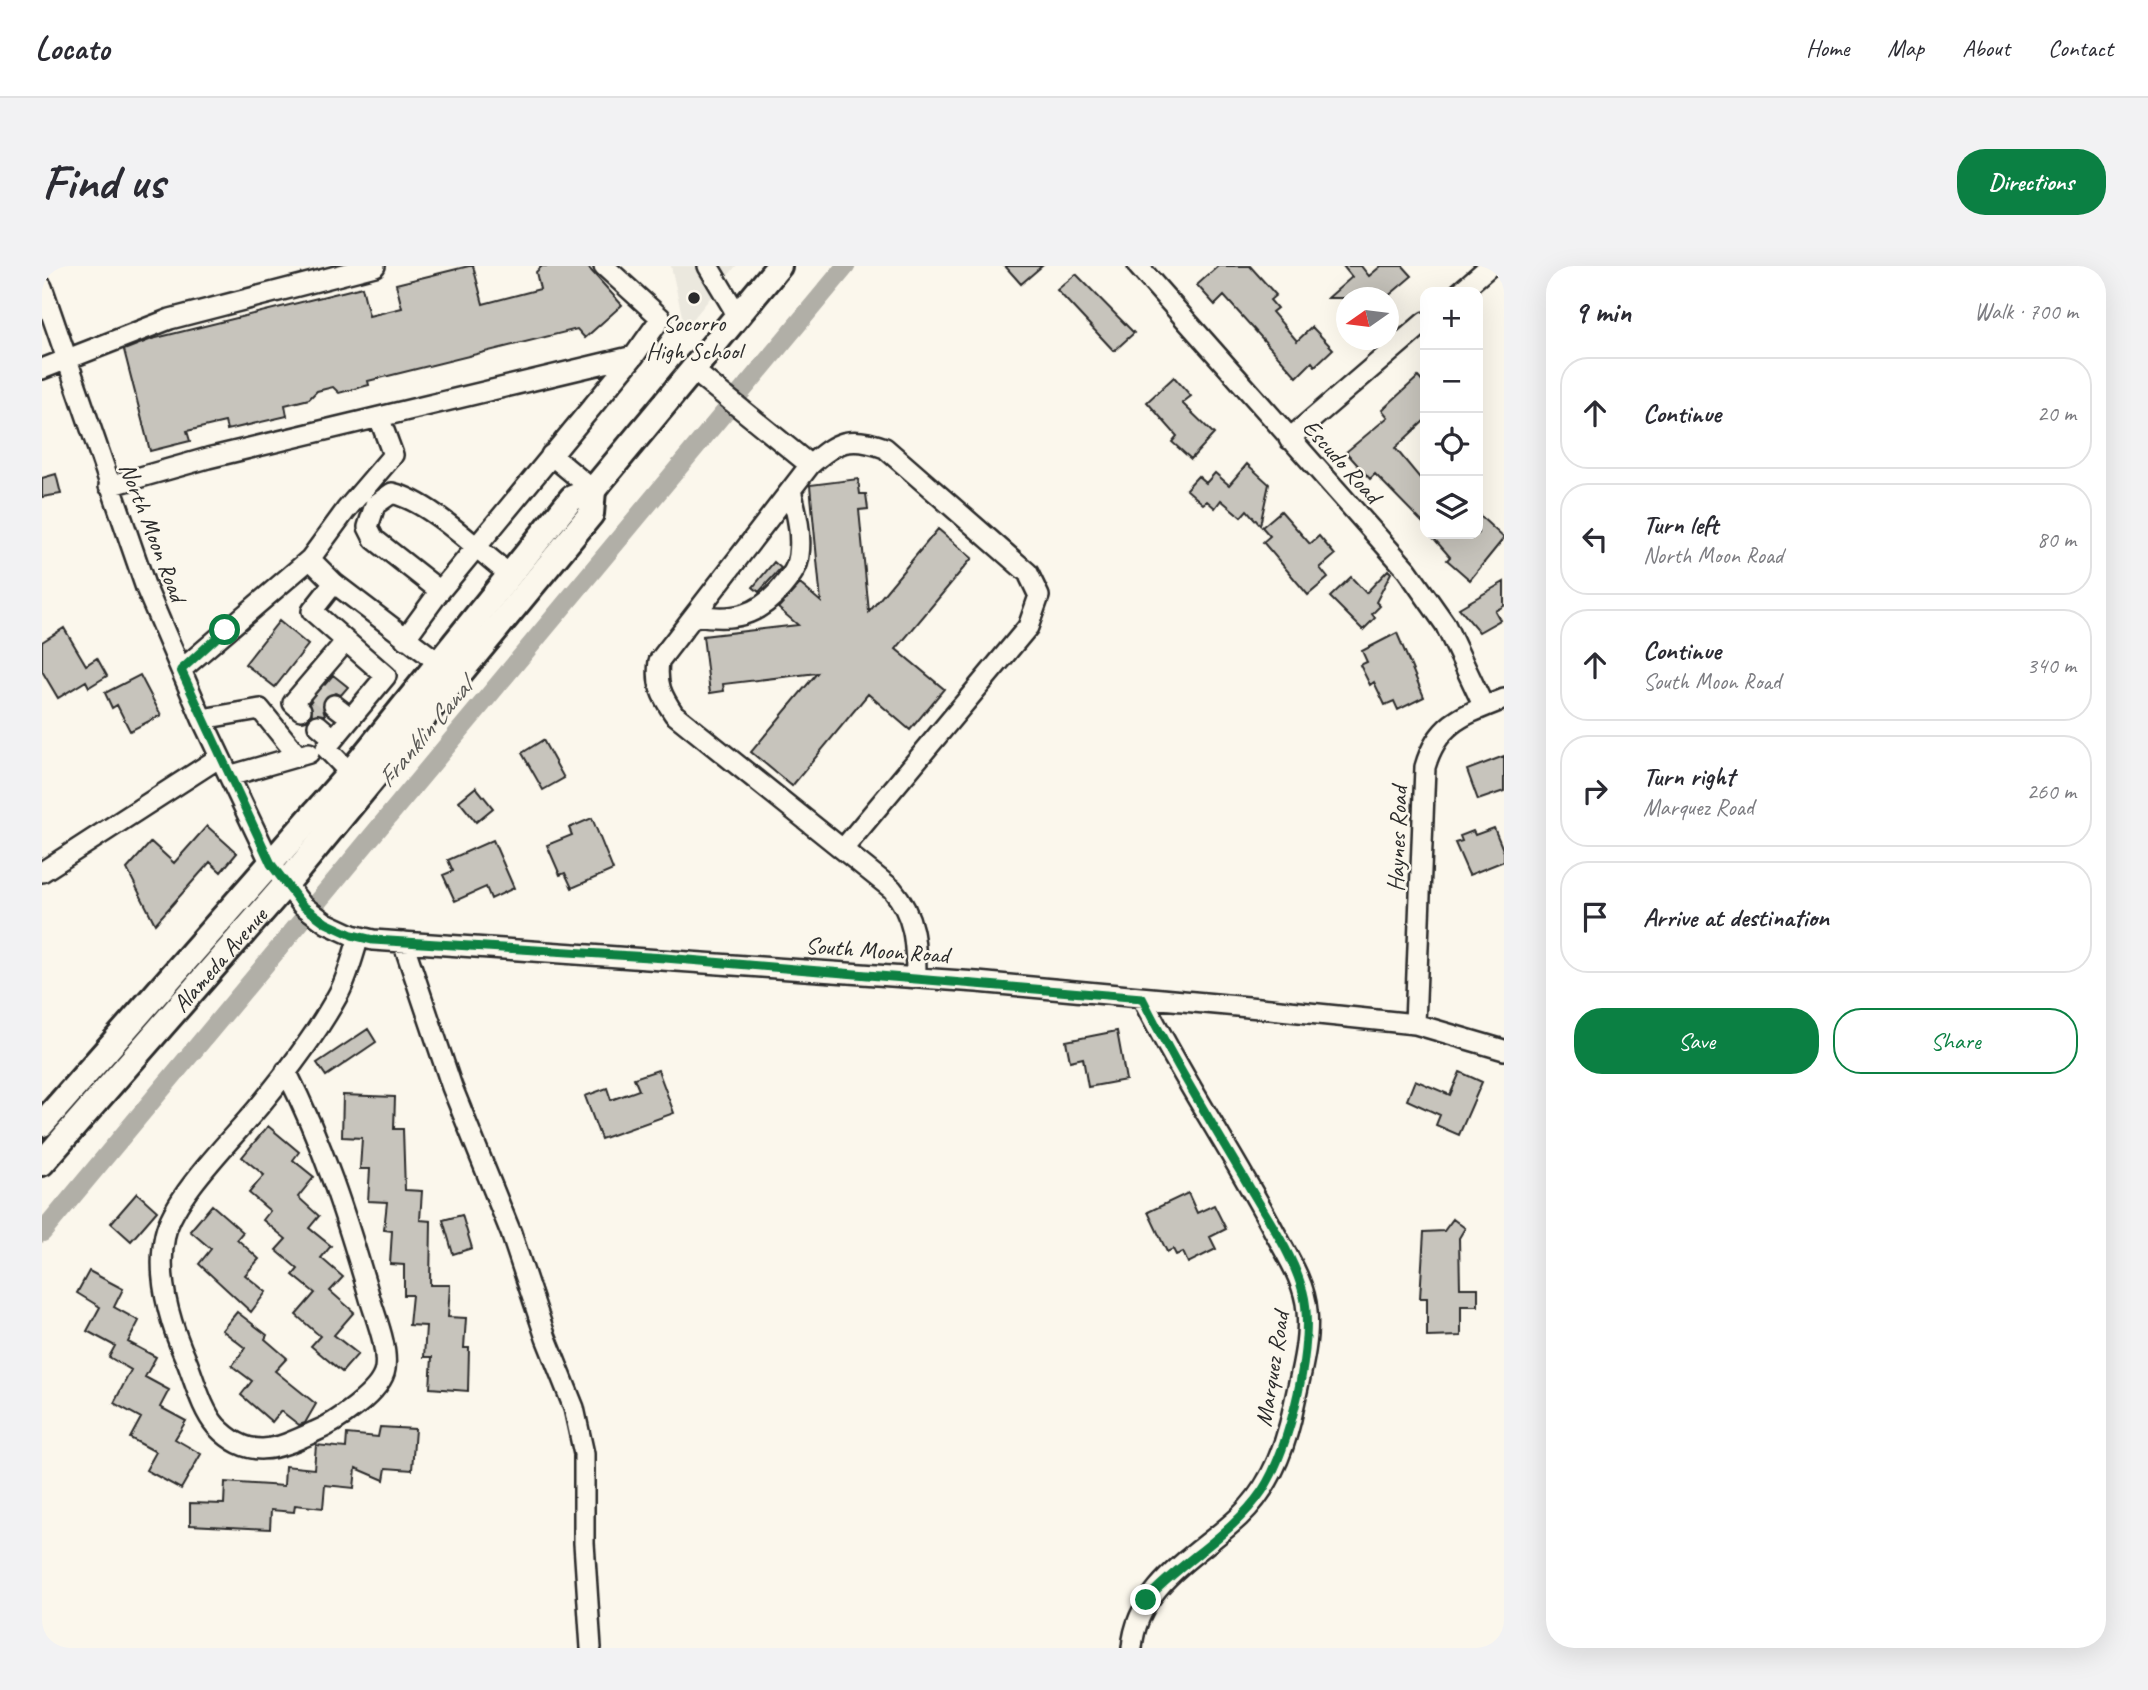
<!DOCTYPE html>
<html lang="en">
<head>
<meta charset="utf-8">
<style>
	body { margin:0; font-family:Caveat,sans-serif; background:#f2f2f3; color:#2b2b33 }
	.controls { position:absolute; right:21px; top:21px; display:grid; overflow:hidden; border-radius:14px; box-shadow:0 7px 28px #0002 }
	.controls button { width:63px; height:63px; display:grid; place-items:center; padding:0; border:0; border-bottom:2px solid #e1e1e2; background:#fff; color:#2b2b33; font:35px sans-serif }
	.compass { position:absolute; left:1294px; top:21px; width:63px; height:63px; border-radius:50%; background:#fff; box-shadow:0 7px 28px #0002; rotate:256deg }
	.stop { position:absolute; width:21px; height:21px; margin:-16px; border:5px solid #0b8043; border-radius:50%; background:#fff }
	.stop.end { background:#0b8043; border-color:#fff; box-shadow:0 2px 7px #0008 }
	.list { margin:0; padding:0; list-style:none }
	h2 { display:flex; justify-content:space-between; align-items:center; height:91px; margin:0; padding:0 28px; font-size:30px }
	h2 small { font-size:23px; font-weight:400; color:#7c7c81 }
	.list li { display:grid; grid-template-columns:46px 1fr auto; gap:21px; align-items:center; box-sizing:border-box; height:112px; margin:0 14px 14px; padding:0 14px; border:2px solid #e1e1e2; border-radius:28px }
	.list b { display:block; font-size:26px; white-space:nowrap }
	.list p { margin:0; font-size:23px; white-space:nowrap; color:#7c7c81 }
	.list em { font-size:23px; font-style:normal; color:#7c7c81 }
	.actions { display:flex; gap:14px; padding:21px 28px }
	.actions a { flex:1; padding:16px 0; border:2px solid #0b8043; border-radius:28px; text-align:center; font-size:24px; color:#0b8043 }
	.actions .main { background:#0b8043; color:#fff }
	.icon { flex:none; width:38px; height:38px; fill:none; stroke:currentColor; stroke-width:2; stroke-linecap:round; stroke-linejoin:round }
	.map { position:relative; flex:none; width:1462px; height:1382px; overflow:hidden; border-radius:28px }
	header { display:flex; align-items:center; gap:42px; box-sizing:border-box; height:98px; padding:0 35px; background:#fff; border-bottom:2px solid #e1e1e2 }
	header strong { font-size:33px }
	nav { display:flex; gap:38px; margin-inline-start:auto; font-size:24px }
	.intro { display:flex; align-items:center; justify-content:space-between; box-sizing:border-box; height:168px; padding:0 42px }
	h1 { margin:0; font-size:49px }
	.button { padding:18px 32px; border-radius:28px; background:#0b8043; color:#fff; font-size:24px; font-weight:700 }
	main { display:flex; gap:42px; padding:0 42px }
	aside { flex:1; background:#fff; border-radius:28px; box-shadow:0 7px 28px #0002 }
	.map>svg:first-child { display:block }
</style>
</head>
<body>
<header>
<strong>Locato</strong>
<nav><a>Home</a><a>Map</a><a>About</a><a>Contact</a></nav>
</header>
<div class="intro"><h1>Find us</h1><a class="button">Directions</a></div>
<main>
<div class="map">
<svg width="1462" height="1382" viewBox="0 0 1462 1382">
	<rect width="100%" height="100%" fill="#fbf7ec"/>
	<filter id="ink" filterUnits="userSpaceOnUse"><feTurbulence type="fractalNoise" baseFrequency=".0143" numOctaves="2"/><feDisplacementMap in="SourceGraphic" scale="14" xChannelSelector="R" yChannelSelector="G"/><feConvolveMatrix kernelMatrix="1 2 1 2 8 2 1 2 1" color-interpolation-filters="sRGB"/></filter>
	<g filter="url(#ink)">
		<path fill="#ebe8de" d="M 629,0 L 694,0 L 643,63 Z"/>
		<g fill="none" stroke-linecap="round" stroke-linejoin="round">
			<path stroke="#b1afa7" stroke-width="19" d="M 0,967 L 804,0"/>
		</g>
		<path fill="#c7c4bc" stroke="#2b2b2b" stroke-width="2" d="M 427,0 L 431,0 L 441,38 L 498,23 L 494,6 L 500,0 L 545,0 L 580,39 L 543,72 L 535,63 L 326,115 L 327,119 L 297,127 L 291,121 L 275,125 L 267,133 L 243,139 L 245,150 L 185,164 L 183,156 L 145,165 L 148,175 L 108,185 L 82,84 L 110,73 L 320,21 L 327,50 L 360,42 L 354,18 Z
			M 963,0 L 1000,0 L 979,18 Z
			M 1176,0 L 1208,0 L 1234,29 L 1228,34 L 1235,42 L 1230,46 L 1255,75 L 1270,61 L 1291,83 L 1273,100 L 1270,96 L 1255,111 L 1182,30 L 1173,39 L 1155,19 Z
			M 1301,0 L 1319,0 L 1327,10 L 1339,0 L 1361,0 L 1370,10 L 1344,32 L 1286,32 L 1310,11 Z
			M 1034,8 L 1092,67 L 1072,85 L 1015,24 Z
			M 1132,111 L 1149,130 L 1140,137 L 1172,168 L 1149,193 L 1130,176 L 1135,170 L 1105,136 Z
			M 1376,111 L 1383,119 L 1383,154 L 1353,182 L 1383,218 L 1383,259 L 1333,208 L 1328,213 L 1304,186 L 1346,151 L 1340,144 Z
			M 1205,198 L 1227,218 L 1218,259 L 1205,244 L 1199,251 L 1179,234 L 1173,242 L 1165,235 L 1161,238 L 1144,223 L 1156,210 L 1164,217 L 1173,207 L 1187,219 Z
			M 14,208 L 19,228 L 0,231 L 0,212 Z
			M 816,213 L 818,228 L 824,228 L 826,243 L 817,244 L 827,346 L 896,263 L 930,292 L 854,383 L 902,423 L 868,464 L 826,428 L 750,520 L 709,486 L 775,407 L 681,418 L 682,425 L 668,427 L 661,370 L 756,359 L 736,342 L 758,318 L 779,336 L 768,219 Z
			M 1239,245 L 1268,278 L 1277,270 L 1293,289 L 1278,302 L 1286,312 L 1266,329 L 1221,276 L 1228,270 L 1220,261 Z
			M 1436,248 L 1462,272 L 1428,314 L 1405,294 L 1408,291 L 1388,268 L 1436,268 Z
			M 732,296 L 739,302 L 717,326 L 711,321 Z
			M 1346,304 L 1349,307 L 1334,336 L 1338,340 L 1330,348 L 1333,352 L 1321,364 L 1288,331 L 1309,311 L 1324,327 Z
			M 1462,316 L 1462,340 L 1453,345 L 1458,354 L 1437,366 L 1417,342 Z
			M 237,355 L 266,379 L 233,421 L 203,398 Z
			M 22,362 L 44,399 L 55,392 L 65,410 L 47,421 L 44,415 L 16,432 L 0,405 L 0,376 Z
			M 1355,367 L 1382,431 L 1356,444 L 1352,435 L 1343,439 L 1332,416 L 1328,419 L 1318,399 L 1325,396 L 1320,385 Z
			M 98,409 L 119,449 L 88,465 L 75,439 L 70,442 L 63,427 Z
			M 291,409 L 306,421 L 299,429 L 293,427 L 283,431 L 280,438 L 283,449 L 270,449 L 268,436 Z
			M 501,474 L 522,512 L 501,524 L 480,487 Z
			M 1462,490 L 1462,525 L 1436,534 L 1425,504 Z
			M 434,521 L 451,542 L 434,556 L 417,535 Z
			M 550,552 L 571,604 L 530,622 L 523,607 L 518,609 L 505,579 L 530,569 L 527,562 Z
			M 165,560 L 195,587 L 179,606 L 168,596 L 113,658 L 85,603 L 109,576 L 132,597 Z
			M 1452,562 L 1462,586 L 1462,595 L 1427,609 L 1413,577 L 1420,575 L 1418,570 L 1431,565 L 1433,569 Z
			M 451,574 L 472,622 L 449,633 L 444,621 L 413,635 L 401,609 L 411,605 L 406,594 Z
			M 326,763 L 334,776 L 284,810 L 275,797 Z
			M 1075,765 L 1084,814 L 1046,821 L 1041,792 L 1028,795 L 1024,775 Z
			M 616,804 L 632,847 L 559,873 L 543,830 L 565,822 L 569,834 L 597,824 L 592,812 Z
			M 1418,806 L 1440,816 L 1417,869 L 1394,859 L 1398,849 L 1365,834 L 1373,814 L 1408,829 Z
			M 301,829 L 353,831 L 352,863 L 361,863 L 363,924 L 380,925 L 378,954 L 389,955 L 388,1019 L 408,1019 L 406,1051 L 424,1052 L 422,1082 L 427,1082 L 426,1125 L 388,1122 L 390,1091 L 382,1091 L 384,1060 L 367,1059 L 370,1029 L 362,1029 L 362,999 L 348,998 L 350,965 L 342,964 L 345,936 L 326,935 L 328,903 L 318,903 L 320,872 L 300,871 Z
			M 226,860 L 257,886 L 251,894 L 272,911 L 256,931 L 277,950 L 267,962 L 289,980 L 279,992 L 301,1011 L 288,1025 L 312,1046 L 292,1069 L 316,1088 L 300,1106 L 269,1080 L 278,1070 L 254,1049 L 273,1027 L 251,1009 L 256,1003 L 234,984 L 244,973 L 221,954 L 228,945 L 207,927 L 222,909 L 200,891 Z
			M 95,927 L 115,945 L 89,975 L 69,957 Z
			M 1146,927 L 1155,947 L 1172,939 L 1184,963 L 1168,971 L 1174,983 L 1146,997 L 1141,986 L 1134,989 L 1131,983 L 1125,986 L 1106,946 Z
			M 170,939 L 201,966 L 195,973 L 217,993 L 203,1009 L 224,1026 L 209,1046 L 157,998 L 169,983 L 148,965 Z
			M 420,949 L 430,982 L 411,988 L 401,954 Z
			M 1411,953 L 1423,962 L 1417,972 L 1418,1022 L 1436,1022 L 1436,1040 L 1419,1040 L 1419,1070 L 1385,1071 L 1385,1032 L 1378,1032 L 1382,966 L 1402,965 Z
			M 47,1005 L 81,1023 L 72,1041 L 97,1055 L 86,1076 L 114,1091 L 103,1111 L 127,1124 L 118,1141 L 144,1155 L 133,1173 L 159,1188 L 139,1223 L 104,1204 L 114,1186 L 88,1172 L 99,1152 L 72,1137 L 89,1104 L 67,1091 L 73,1080 L 45,1065 L 58,1041 L 35,1027 Z
			M 195,1046 L 225,1069 L 223,1073 L 245,1092 L 233,1105 L 274,1138 L 263,1157 L 257,1159 L 239,1145 L 230,1156 L 199,1129 L 210,1115 L 190,1100 L 203,1082 L 180,1064 Z
			M 338,1161 L 373,1163 L 370,1204 L 344,1202 L 342,1214 L 314,1202 L 312,1222 L 283,1219 L 281,1242 L 253,1239 L 252,1246 L 229,1244 L 228,1263 L 148,1259 L 148,1237 L 182,1238 L 183,1216 L 242,1220 L 243,1200 L 272,1203 L 274,1179 L 304,1182 L 305,1168 L 336,1171 Z"/>
		<g fill="none" stroke-linecap="round" stroke-linejoin="round">
			<path stroke="#d1cec5" stroke-width="19" stroke-dasharray="19 10" stroke-linecap="butt" d="M 274,425 L 292,439"/>
			<g stroke="#2b2b2b" stroke-width="24">
				<path id="minor" d="M 562,0 L 619,52 L 592,90
					M 666,0 L 696,50
					M 1096,0 L 1365,304 L 1403,358 L 1442,441
					M 0,21 L 104,322 L 160,453 L 229,598 L 260,639 L 284,657 L 310,669 L 331,674 L 935,716 L 1228,743 L 1373,758 L 1462,784
					M 1418,26 L 1448,0
					M 0,103 L 128,53 L 333,0
					M 651,104 L 768,199
					M 1247,173 L 1383,56
					M 509,189 L 551,224
					M 67,220 L 166,192 L 592,90 L 398,325 L 332,273 L 326,261 L 333,239 L 350,227 C 389,236 434,283 467,308
					M 268,293 L 304,244 L 351,189 L 337,151
					M 292,317 L 270,345 L 344,410 L 284,482 L 308,507
					M 653,349 C 690,355 715,351 740,321 C 748,311 756,302 757,289 C 760,267 754,245 749,224
					M 363,373 L 398,325
					M 139,404 L 268,293 L 292,317 L 397,397
					M 292,439 L 309,452
					M 259,444 L 251,437 L 304,375
					M 160,453 L 218,443 L 256,490
					M 276,459 L 291,472
					M 187,510 L 267,487
					M 801,583 L 986,361 L 997,330 L 986,307 L 843,182 C 808,169 795,175 768,199 L 617,395 C 614,418 619,429 632,448 L 850,623 C 873,650 874,677 874,711
					M 0,606 L 178,491
					M 361,676 L 410,821 L 469,967 L 504,1072 L 532,1142 L 542,1188 L 542,1277 L 549,1382
					M 1373,758 L 1383,501 C 1396,456 1422,449 1462,433
					M 244,805 C 281,878 304,950 327,1029 C 333,1051 346,1079 343,1103 C 340,1126 292,1158 272,1166 C 233,1184 207,1195 174,1160 C 160,1144 153,1116 145,1096 C 128,1058 114,1011 123,969 C 131,930 192,871 219,838 C 247,804 276,766 297,727 C 306,710 311,689 317,671
					M 1090,1382 C 1095,1319 1155,1290 1197,1251 C 1229,1221 1244,1181 1252,1139 C 1258,1110 1268,1075 1265,1045 C 1263,1017 1246,991 1233,967 C 1191,887 1140,813 1100,732"/>
			</g>
			<g stroke="#2b2b2b" stroke-width="30">
				<g id="major">
					<path d="M 0,858 L 308,507 L 530,232 L 551,224 L 737,0"/>
					<path id="s1" d="M 0,897 L 244,618 L 549,248 L 551,224"/>
				</g>
			</g>
			<use href="#minor" stroke="#fbf7ec" stroke-width="19"/>
			<use href="#major" stroke="#fbf7ec" stroke-width="24"/>
		</g>
	</g>
	<g fill="none" stroke-linecap="round" stroke-linejoin="round" filter="url(#ink)">
		<path stroke="#0b8043" stroke-width="9" d="M 183,364 L 139,404 L 229,598 L 260,639 L 284,657 L 310,669 L 331,674 L 623,692 L 1100,732 C 1132,796 1169,856 1205,917 C 1224,950 1251,988 1261,1026 C 1274,1074 1248,1183 1220,1225 C 1190,1269 1139,1295 1104,1334"/>
	</g>
	<circle fill="#2b2b2b" stroke="#fbf7ec" stroke-width="2.5" cx="652" cy="32" r="7"/>
	<g text-anchor="middle" stroke-width="5" stroke-linejoin="round" paint-order="stroke">
		<g font-size="24" fill="#2b2b2b" stroke="#fbf7ec">
			<text x="652" y="65">Socorro<tspan x="652" dy="28">High School</tspan></text>
		</g>
		<g font-size="24" fill="#2b2b2b" stroke="#fbf7ec">
			<text transform="translate(1300 195) rotate(48)" y="8">Escudo Road</text>
			<text transform="translate(111 266) rotate(69)" y="8">North Moon Road</text>
			<text transform="translate(1355 573) rotate(-88)" y="8">Haynes Road</text>
			<text transform="translate(835 684) rotate(4)" y="8">South Moon Road</text>
			<text dy="8" stroke="none"><textPath href="#s1" startOffset="270">Alameda Avenue</textPath></text>
			<text transform="translate(1230 1103) rotate(-81)" y="8">Marquez Road</text>
		</g>
		<g font-size="26" font-style="italic" fill="#5a5956" stroke="#fbf7ec">
			<text transform="translate(382 467) rotate(-50)" y="9">Franklin Canal</text>
		</g>
	</g>
</svg>
<div class="controls">
<button>+</button>
<button>−</button>
<button><svg class="icon" aria-label="locate" viewBox="0 0 24 24"><circle cx="12" cy="12" r="6"/><path d="M12 2v4M12 18v4M2 12h4M18 12h4"/></svg></button>
<button><svg class="icon" aria-label="layers" viewBox="0 0 24 24"><path d="M12 4l9 5-9 5-9-5zM3 14l9 5 9-5"/></svg></button>
</div>
<svg class="compass" viewBox="-18 -18 36 36"><path d="M0-13l5 13h-10z" fill="#e53935"/><path d="M0 13l5-13h-10z" fill="#7c7c81"/></svg>
<div class="stop" style="left:183px;top:364px"></div>
<div class="stop end" style="left:1104px;top:1334px"></div>
</div>
<aside>
<h2>9 min<small>Walk · 700 m</small></h2>
<ul class="list">
<li><svg class="icon" aria-label="ahead" viewBox="0 0 24 24"><path d="M12 20V5M6 11l6-6 6 6"/></svg><div><b>Continue</b></div><em>20 m</em></li>
<li><svg class="icon" aria-label="left" viewBox="0 0 24 24"><path d="M17 20v-9H6M10 6l-5 5 5 5"/></svg><div><b>Turn left</b><p>North Moon Road</p></div><em>80 m</em></li>
<li><svg class="icon" aria-label="ahead" viewBox="0 0 24 24"><path d="M12 20V5M6 11l6-6 6 6"/></svg><div><b>Continue</b><p>South Moon Road</p></div><em>340 m</em></li>
<li><svg class="icon" aria-label="right" viewBox="0 0 24 24"><path d="M7 20v-9h11M14 6l5 5-5 5"/></svg><div><b>Turn right</b><p>Marquez Road</p></div><em>260 m</em></li>
<li><svg class="icon" aria-label="arrive" viewBox="0 0 24 24"><path d="M6 21V4h12l-3 4 3 4H6"/></svg><div><b>Arrive at destination</b></div></li>
</ul>
<div class="actions"><a class="main">Save</a><a>Share</a></div>
</aside>
</main>
</body>
</html>
